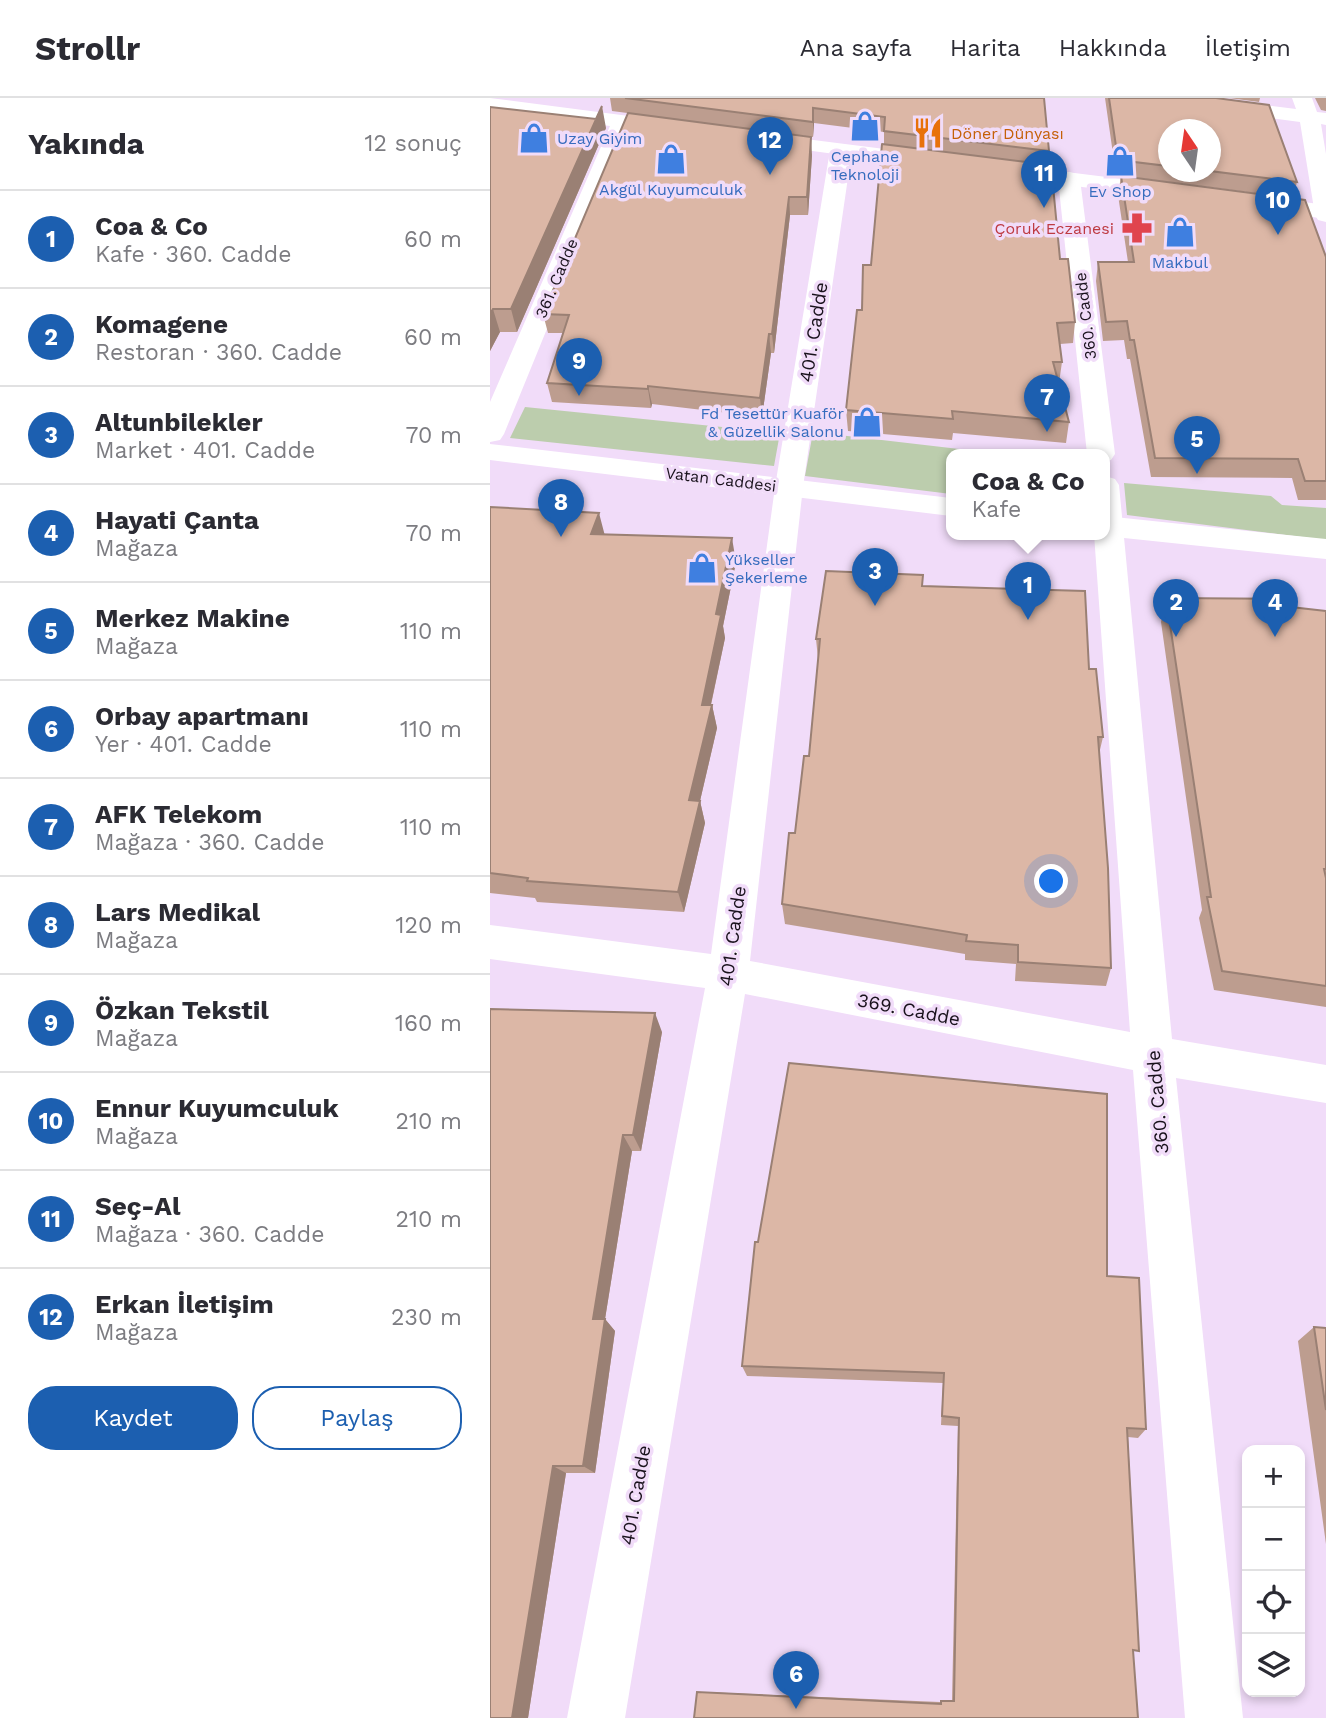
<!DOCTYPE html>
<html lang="tr">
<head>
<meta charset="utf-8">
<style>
	body { margin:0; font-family:"Work Sans",sans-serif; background:#f7f7f7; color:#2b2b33 }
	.controls { position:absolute; right:21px; bottom:21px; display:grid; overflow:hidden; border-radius:14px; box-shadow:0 4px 10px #0003 }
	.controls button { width:63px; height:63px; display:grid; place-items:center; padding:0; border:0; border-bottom:2px solid #e1e1e2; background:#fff; color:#2b2b33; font:35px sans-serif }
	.compass { position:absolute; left:668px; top:21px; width:63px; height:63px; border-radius:50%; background:#fff; box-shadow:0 4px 10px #0003; rotate:347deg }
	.you { position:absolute; left:562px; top:784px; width:24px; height:24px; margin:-18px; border:5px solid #fff; border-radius:50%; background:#1a73e8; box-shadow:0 0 0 10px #1a73e833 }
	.badge { display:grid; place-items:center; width:46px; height:46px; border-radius:50%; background:#1c5fb0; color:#fff; font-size:23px; font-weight:700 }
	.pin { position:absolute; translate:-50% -58px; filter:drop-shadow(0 2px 4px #0008) }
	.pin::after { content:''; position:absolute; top:37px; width:24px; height:21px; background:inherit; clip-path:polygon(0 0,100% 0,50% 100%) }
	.popup { position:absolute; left:456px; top:351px; width:164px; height:91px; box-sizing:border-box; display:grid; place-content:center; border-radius:14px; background:#fff; filter:drop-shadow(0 2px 5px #0005); font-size:23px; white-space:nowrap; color:#7c7c81 }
	.popup b { font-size:26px; color:#2b2b33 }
	.popup::after { content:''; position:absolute; left:50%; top:100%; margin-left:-14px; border:14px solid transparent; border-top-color:#fff }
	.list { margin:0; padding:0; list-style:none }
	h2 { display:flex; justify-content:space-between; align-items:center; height:91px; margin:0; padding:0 28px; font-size:30px }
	h2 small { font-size:23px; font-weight:400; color:#7c7c81 }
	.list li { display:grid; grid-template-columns:46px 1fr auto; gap:21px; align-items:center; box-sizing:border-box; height:98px; padding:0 28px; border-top:2px solid #e1e1e2 }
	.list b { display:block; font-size:26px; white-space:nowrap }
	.list p { margin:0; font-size:23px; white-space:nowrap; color:#7c7c81 }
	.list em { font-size:23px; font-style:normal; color:#7c7c81 }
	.actions { display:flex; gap:14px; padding:21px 28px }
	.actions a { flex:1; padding:16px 0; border:2px solid #1c5fb0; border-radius:28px; text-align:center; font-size:24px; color:#1c5fb0 }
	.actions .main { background:#1c5fb0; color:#fff }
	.icon { flex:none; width:38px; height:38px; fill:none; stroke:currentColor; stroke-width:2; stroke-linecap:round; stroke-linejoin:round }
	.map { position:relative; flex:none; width:836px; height:1620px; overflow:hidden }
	header { display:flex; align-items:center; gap:42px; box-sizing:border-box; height:98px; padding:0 35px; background:#fff; border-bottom:2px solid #e1e1e2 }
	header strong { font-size:33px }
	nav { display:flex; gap:38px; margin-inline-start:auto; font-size:24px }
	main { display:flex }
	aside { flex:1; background:#fff }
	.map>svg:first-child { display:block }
</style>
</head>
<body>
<header>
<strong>Strollr</strong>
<nav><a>Ana sayfa</a><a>Harita</a><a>Hakkında</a><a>İletişim</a></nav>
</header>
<main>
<aside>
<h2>Yakında<small>12 sonuç</small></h2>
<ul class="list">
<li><span class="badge">1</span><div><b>Coa &amp; Co</b><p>Kafe · 360. Cadde</p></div><em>60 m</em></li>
<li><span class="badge">2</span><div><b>Komagene</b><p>Restoran · 360. Cadde</p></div><em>60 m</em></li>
<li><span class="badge">3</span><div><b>Altunbilekler</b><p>Market · 401. Cadde</p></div><em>70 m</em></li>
<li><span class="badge">4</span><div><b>Hayati Çanta</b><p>Mağaza</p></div><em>70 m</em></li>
<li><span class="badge">5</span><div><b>Merkez Makine</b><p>Mağaza</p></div><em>110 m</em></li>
<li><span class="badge">6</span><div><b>Orbay apartmanı</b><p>Yer · 401. Cadde</p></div><em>110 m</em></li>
<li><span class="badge">7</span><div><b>AFK Telekom</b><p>Mağaza · 360. Cadde</p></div><em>110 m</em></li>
<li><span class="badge">8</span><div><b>Lars Medikal</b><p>Mağaza</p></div><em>120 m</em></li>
<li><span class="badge">9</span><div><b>Özkan Tekstil</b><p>Mağaza</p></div><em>160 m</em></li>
<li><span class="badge">10</span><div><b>Ennur Kuyumculuk</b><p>Mağaza</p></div><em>210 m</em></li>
<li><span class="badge">11</span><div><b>Seç-Al</b><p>Mağaza · 360. Cadde</p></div><em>210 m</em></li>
<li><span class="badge">12</span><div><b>Erkan İletişim</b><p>Mağaza</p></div><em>230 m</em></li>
</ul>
<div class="actions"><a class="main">Kaydet</a><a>Paylaş</a></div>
</aside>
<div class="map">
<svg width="836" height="1620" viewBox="0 0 836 1620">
	<rect width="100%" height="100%" fill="#f1dcf9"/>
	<path fill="#bccdad" d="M 35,309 L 290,335 L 284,368 L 20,340 Z
		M 323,334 L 512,356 L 461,356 L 461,396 L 315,378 Z
		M 634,385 L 781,398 L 792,407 L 836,410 L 836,442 L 637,417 Z"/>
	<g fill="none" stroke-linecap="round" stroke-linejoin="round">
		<path fill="#fff" fill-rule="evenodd" d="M 661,0 L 718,0 L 806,11 L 802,0 L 822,0 L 827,14 L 836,15 L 836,27 L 831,26 L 836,56 L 836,124 L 828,122 L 825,117 L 810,24 L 671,6 L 664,4 Z
			M 351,46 L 358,48 L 362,52 L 313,389 L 260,863 L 640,934 L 604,436 L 615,436 L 615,378 L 625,381 L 629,387 L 682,941 L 836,967 L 836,1005 L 686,980 L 753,1620 L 695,1620 L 643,972 L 255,896 L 135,1620 L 77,1620 L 215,890 L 0,861 L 0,827 L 221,856 L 285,389 L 340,52 L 344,48 Z
			M 579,74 L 587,76 L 590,81 L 625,356 L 621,362 L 615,363 L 615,356 L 597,356 L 568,81 L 571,76 Z"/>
		<path fill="#fff" fill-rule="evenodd" d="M 0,0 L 185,24 L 192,26 L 195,30 L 192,34 L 185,36 L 139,30 L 14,336 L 10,342 L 0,344 L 0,304 L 120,28 L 0,12 Z
			M 269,35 L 442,57 L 450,58 L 453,63 L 450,68 L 442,69 L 262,45 L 259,41 L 262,37 Z
			M 512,66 L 681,87 L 689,89 L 692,94 L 689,99 L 681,101 L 504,77 L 501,72 L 504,67 Z
			M 769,98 L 836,107 L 836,121 L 761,110 L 758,105 L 761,100 Z
			M 0,346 L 461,400 L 461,418 L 0,362 Z
			M 615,418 L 836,441 L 836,461 L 615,438 L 610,436 L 615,436 Z"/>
	</g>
	<path fill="#bd9d8f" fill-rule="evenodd" d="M 120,0 L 554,0 L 559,53 L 558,67 L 570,161 L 585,224 L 583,245 L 570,246 L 572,264 L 569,285 L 579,324 L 576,345 L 463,335 L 462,342 L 358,333 L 356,312 L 372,212 L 381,167 L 394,46 L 394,34 L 324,25 L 323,39 L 122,13 Z
		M 615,0 L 726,0 L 807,84 L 803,100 L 626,77 ZM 678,32 L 720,74 L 678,74 Z
		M 739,0 L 770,0 L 769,4 Z
		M 825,0 L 836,0 L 836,13 L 831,12 Z
		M 0,9 L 116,30 L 27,234 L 10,234 L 0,253 Z
		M 322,57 L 318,117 L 300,117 L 284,255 L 281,255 L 272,319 L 162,306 L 161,310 L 62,304 L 57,285 L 73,235 L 58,235 L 53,216 Z
		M 631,78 L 836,159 L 836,402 L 808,402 L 802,380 L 661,379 L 640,261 L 637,261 L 634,242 L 613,243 L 606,183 L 608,164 L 638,164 L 628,97 Z
		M 0,409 L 115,436 L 246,464 L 233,528 L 235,540 L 221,607 L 222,607 L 227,630 L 210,703 L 215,725 L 194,814 L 47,804 L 45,800 L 0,795 Z
		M 433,488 L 599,571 L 613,639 L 609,656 L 621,870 L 616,888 L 525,883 L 526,866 L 475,862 L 475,856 L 295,826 L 292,806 L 319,658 L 328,561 L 326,541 Z
		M 676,500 L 801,509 L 836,513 L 836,909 L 724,892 L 709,820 L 712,812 L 671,524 Z
		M 0,911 L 172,934 L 151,1053 L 142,1053 L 115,1221 L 125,1233 L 105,1375 L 76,1375 L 38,1620 Z
		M 617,1178 L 656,1331 L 648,1340 L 638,1339 L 649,1553 L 643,1553 L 648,1620 L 207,1594 L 215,1594 L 450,1604 L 450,1602 L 462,1602 L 468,1328 L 451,1327 L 453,1285 L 257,1278 L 252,1268 Z
		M 824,1229 L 836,1230 L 836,1446 L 808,1243 Z"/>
	<path fill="#9a8074" d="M 112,8 L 116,30 L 27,234 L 21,211 Z
		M 323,10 L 324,25 L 323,39 Z
		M 321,39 L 322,57 L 318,117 L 317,99 Z
		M 299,99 L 300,117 L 284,255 L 282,236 Z
		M 3,211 L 10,234 L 0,253 L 0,216 Z
		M 279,236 L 281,255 L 272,319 L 270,300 Z
		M 158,288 L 162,306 L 161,310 L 158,291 Z
		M 109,415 L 115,438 L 101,436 Z
		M 242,440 L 246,464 L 233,528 L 235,540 L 216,629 L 212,607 L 226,516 Z
		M 222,607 L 227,630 L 206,720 L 210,703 L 215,725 L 194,814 L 188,794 L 199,702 Z
		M 165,915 L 172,934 L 151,1053 L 143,1037 Z
		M 133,1037 L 142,1053 L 115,1221 L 125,1233 L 105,1375 L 93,1368 L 103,1221 Z
		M 63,1368 L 76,1375 L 38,1620 L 22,1620 Z"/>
	<path fill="#dcb7a6" stroke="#9a8074" stroke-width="2" d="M 135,0 L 554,0 L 559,53 L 394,33 L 395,19 L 323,10 L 323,24 Z
		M 619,0 L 726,0 L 779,7 L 807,84 L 720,73 L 720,32 L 678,32 L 678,68 L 628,62 Z
		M 112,8 L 21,211 L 3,211 L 0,216 L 0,9 L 106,21 Z
		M 138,15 L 321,39 L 317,99 L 299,99 L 282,236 L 279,236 L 270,300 L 158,288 L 158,291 L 57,285 L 79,217 L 53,216 Z
		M 392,46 L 561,67 L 570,161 L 578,161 L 585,224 L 567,225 L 572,264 L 563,264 L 579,324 L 462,313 L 463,321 L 356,312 L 367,212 L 372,212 L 373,167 L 381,167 Z
		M 631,78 L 815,102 L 836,159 L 836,383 L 815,383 L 808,361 L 665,360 L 644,242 L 640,242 L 637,223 L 616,224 L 608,164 L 644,164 Z
		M 0,409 L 109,415 L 101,436 L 242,440 L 226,516 L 231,517 L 212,607 L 222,607 L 199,702 L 210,703 L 188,794 L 37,783 L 38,780 L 0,775 Z
		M 336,473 L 433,477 L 432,488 L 595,493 L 599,571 L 606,571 L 613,639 L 608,639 L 618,770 L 621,870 L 528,864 L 528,847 L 476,843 L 477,837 L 292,806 L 299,735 L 305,735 L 314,658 L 319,658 L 330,541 L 326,541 Z
		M 676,500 L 799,501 L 801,509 L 836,513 L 836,771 L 834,771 L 836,780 L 836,888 L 732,873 L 717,799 L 721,799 Z
		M 0,911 L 165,915 L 143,1037 L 133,1037 L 103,1221 L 115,1221 L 93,1368 L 63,1368 L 22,1620 L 0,1620 Z
		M 299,965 L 617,996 L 617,1178 L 649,1180 L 656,1331 L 637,1330 L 649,1553 L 643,1552 L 648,1620 L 204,1620 L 207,1594 L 451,1606 L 451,1603 L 464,1603 L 469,1320 L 452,1318 L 454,1275 L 252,1268 L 265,1144 L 268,1144 Z
		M 824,1229 L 836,1230 L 836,1312 Z"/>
	<defs>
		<g id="shop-bare" transform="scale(2.415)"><path d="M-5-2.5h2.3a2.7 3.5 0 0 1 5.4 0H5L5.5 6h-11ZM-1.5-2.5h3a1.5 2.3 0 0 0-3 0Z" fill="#3f7fe0" stroke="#f1dcf9" stroke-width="2.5" paint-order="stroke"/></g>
		<g id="restaurant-bare" transform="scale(2.415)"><path d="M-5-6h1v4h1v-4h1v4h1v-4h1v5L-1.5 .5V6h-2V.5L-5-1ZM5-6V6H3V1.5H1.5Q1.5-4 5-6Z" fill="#e8710a" stroke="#f1dcf9" stroke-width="2.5" paint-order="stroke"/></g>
		<g id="pharmacy-bare" transform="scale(2.415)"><path d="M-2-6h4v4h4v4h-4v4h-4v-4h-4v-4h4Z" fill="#e0444e" stroke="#f1dcf9" stroke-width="2.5" paint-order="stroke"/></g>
	</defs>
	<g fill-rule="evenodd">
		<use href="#shop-bare" x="375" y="28"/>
		<use href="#restaurant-bare" x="438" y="35"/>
		<use href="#shop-bare" x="44" y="40"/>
		<use href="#shop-bare" x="181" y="61"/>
		<use href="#shop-bare" x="630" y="63"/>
		<use href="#pharmacy-bare" x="647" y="130"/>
		<use href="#shop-bare" x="690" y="134"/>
		<use href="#shop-bare" x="377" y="324"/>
		<use href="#shop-bare" x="212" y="470"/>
	</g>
	<g text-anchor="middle" stroke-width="7" stroke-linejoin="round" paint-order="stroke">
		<g font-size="16" fill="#c56008" stroke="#f1dcf9" text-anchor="start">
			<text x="461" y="41">Döner Dünyası</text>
		</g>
		<g font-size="16" fill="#366cbe" stroke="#f1dcf9">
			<text x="67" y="46" text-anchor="start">Uzay Giyim</text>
			<text x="375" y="64">Cephane<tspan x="375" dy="18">Teknoloji</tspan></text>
			<text x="181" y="97">Akgül Kuyumculuk</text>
			<text x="630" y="99">Ev Shop</text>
			<text x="690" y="170">Makbul</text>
			<text x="354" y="321" text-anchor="end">Fd Tesettür Kuaför<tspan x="354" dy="18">&amp; Güzellik Salonu</tspan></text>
			<text x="235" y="467" text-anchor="start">Yükseller<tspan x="235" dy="18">Şekerleme</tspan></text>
		</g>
		<g font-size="16" fill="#be3a42" stroke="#f1dcf9" text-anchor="end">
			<text x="624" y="136">Çoruk Eczanesi</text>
		</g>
		<g font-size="16" fill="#19121c" stroke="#f1dcf9">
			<text transform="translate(66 180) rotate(-67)" y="6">361. Cadde</text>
			<text transform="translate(595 218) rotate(-97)" y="6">360. Cadde</text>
			<text transform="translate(231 381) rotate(7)" y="6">Vatan Caddesi</text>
		</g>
		<g font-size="19" fill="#19121c" stroke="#f1dcf9">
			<text transform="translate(323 234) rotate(-81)" y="7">401. Cadde</text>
			<text transform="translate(242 838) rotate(-82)" y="7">401. Cadde</text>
			<text transform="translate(419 911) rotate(11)" y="7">369. Cadde</text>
			<text transform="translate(667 1004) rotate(-95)" y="7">360. Cadde</text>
			<text transform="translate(145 1397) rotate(-80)" y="7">401. Cadde</text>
		</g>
	</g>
</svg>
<div class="controls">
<button>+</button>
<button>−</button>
<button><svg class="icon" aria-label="locate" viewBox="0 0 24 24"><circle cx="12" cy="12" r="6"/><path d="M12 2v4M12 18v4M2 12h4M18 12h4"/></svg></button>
<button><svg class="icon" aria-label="layers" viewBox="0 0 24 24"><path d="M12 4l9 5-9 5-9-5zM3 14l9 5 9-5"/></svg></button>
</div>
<svg class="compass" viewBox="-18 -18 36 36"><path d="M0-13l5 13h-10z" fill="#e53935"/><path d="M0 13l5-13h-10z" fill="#7c7c81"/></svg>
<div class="you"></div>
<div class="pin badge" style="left:538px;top:522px">1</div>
<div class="popup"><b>Coa &amp; Co</b>Kafe</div>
<div class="pin badge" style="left:686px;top:539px">2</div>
<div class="pin badge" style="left:385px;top:508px">3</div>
<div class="pin badge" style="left:785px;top:539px">4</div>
<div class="pin badge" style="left:707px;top:376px">5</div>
<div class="pin badge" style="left:306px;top:1611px">6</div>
<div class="pin badge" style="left:557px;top:334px">7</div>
<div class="pin badge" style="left:71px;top:439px">8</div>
<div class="pin badge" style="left:89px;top:298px">9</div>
<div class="pin badge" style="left:788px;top:137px">10</div>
<div class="pin badge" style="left:554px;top:110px">11</div>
<div class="pin badge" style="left:280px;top:77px">12</div>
</div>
</main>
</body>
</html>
